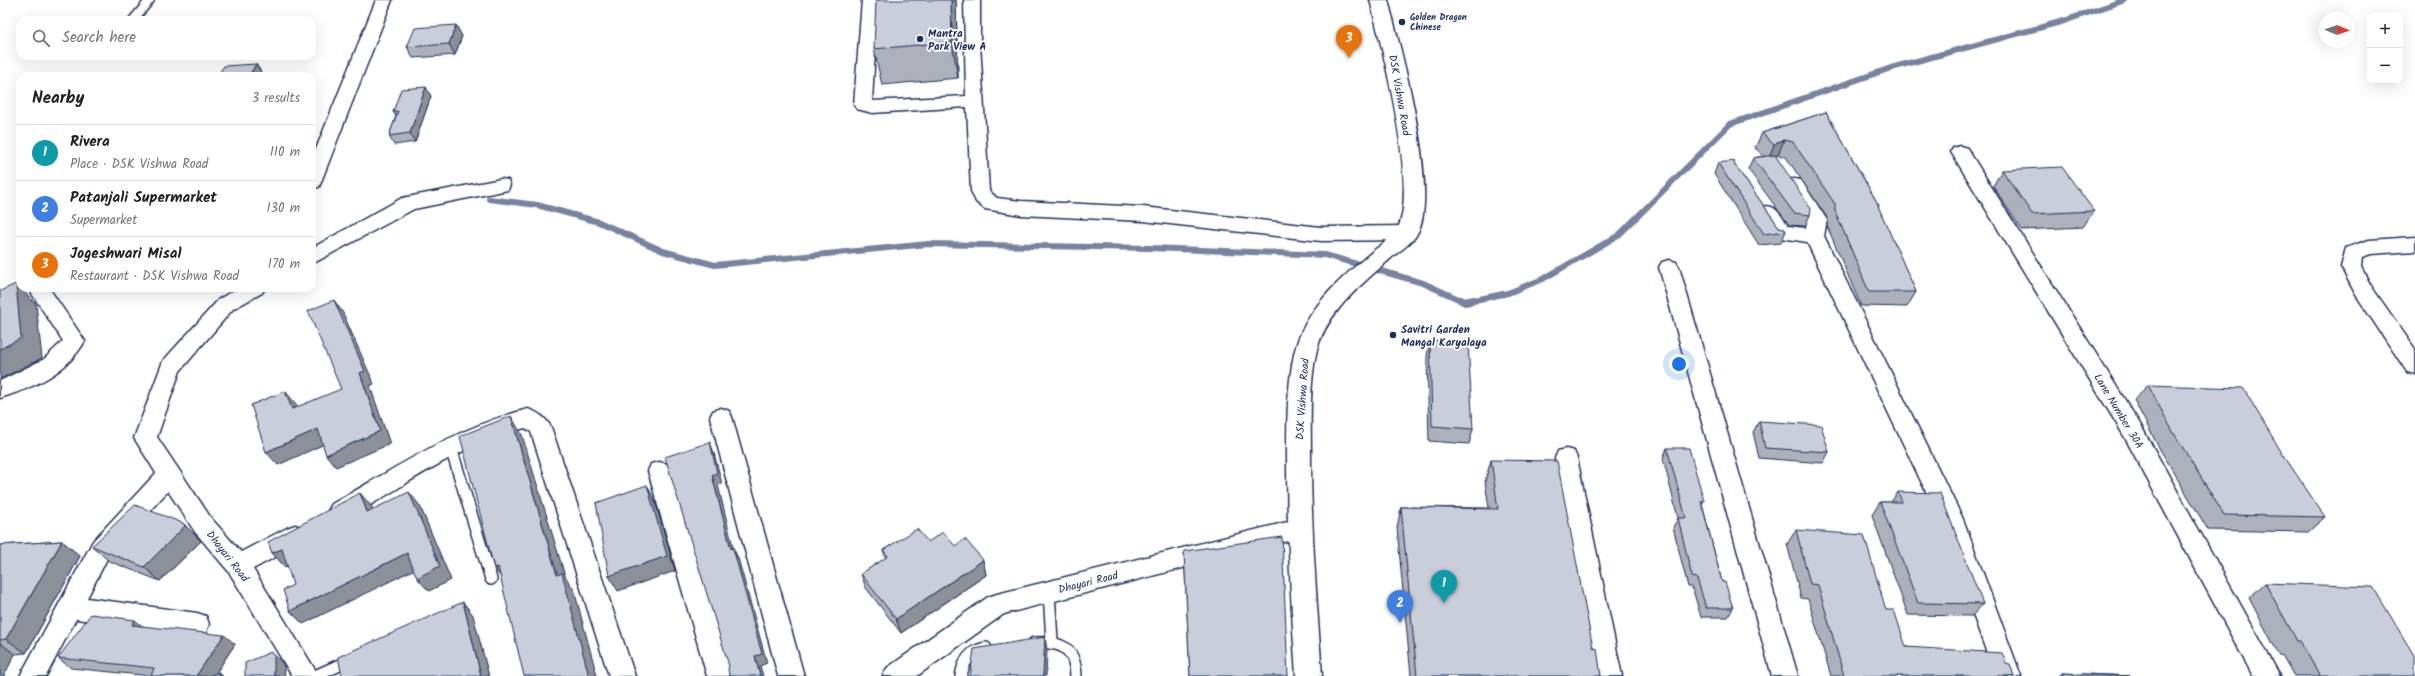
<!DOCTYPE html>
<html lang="en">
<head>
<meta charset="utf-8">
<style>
	body { margin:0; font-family:Kalam,sans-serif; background:#f2f2f2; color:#222 }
	.controls { position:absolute; right:12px; top:12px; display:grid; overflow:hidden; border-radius:8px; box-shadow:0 4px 16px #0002 }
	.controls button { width:36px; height:36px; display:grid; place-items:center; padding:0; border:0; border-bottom:1px solid #e0e0e0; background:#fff; color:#222; font:20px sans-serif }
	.compass { position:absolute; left:2319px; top:12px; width:36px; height:36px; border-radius:50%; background:#fff; box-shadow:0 4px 16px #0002; rotate:92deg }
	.you { position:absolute; left:1679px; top:364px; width:14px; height:14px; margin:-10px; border:3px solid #fff; border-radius:50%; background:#1a73e8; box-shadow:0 0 0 6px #1a73e833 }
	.badge { display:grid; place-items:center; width:26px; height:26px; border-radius:50%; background:#1b2f5e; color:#fff; font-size:13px; font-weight:700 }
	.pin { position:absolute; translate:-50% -33px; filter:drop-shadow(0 1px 2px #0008) }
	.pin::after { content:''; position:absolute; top:21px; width:14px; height:12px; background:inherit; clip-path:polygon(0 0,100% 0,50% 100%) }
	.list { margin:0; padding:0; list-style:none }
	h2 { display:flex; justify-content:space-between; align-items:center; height:52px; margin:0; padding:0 16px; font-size:17px }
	h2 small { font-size:13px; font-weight:400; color:#767676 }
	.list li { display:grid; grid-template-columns:26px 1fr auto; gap:12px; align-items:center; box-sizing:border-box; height:56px; padding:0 16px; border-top:1px solid #e0e0e0 }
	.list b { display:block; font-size:15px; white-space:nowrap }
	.list p { margin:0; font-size:13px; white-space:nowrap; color:#767676 }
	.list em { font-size:13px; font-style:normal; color:#767676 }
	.icon { flex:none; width:22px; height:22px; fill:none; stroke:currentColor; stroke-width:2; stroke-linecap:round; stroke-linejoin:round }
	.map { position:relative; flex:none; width:2415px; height:676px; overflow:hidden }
	.search { position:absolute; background:#fff; box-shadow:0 4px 16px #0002; left:16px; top:16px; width:300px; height:44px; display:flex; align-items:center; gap:10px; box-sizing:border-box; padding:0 14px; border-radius:12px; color:#767676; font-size:15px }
	.panel { position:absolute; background:#fff; box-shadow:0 4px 16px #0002; left:16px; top:72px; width:300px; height:220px; border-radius:12px }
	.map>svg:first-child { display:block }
</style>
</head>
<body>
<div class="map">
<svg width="2415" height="676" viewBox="0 0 2415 676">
	<rect width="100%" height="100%" fill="#fff"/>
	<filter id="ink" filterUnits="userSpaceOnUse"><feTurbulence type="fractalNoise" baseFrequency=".025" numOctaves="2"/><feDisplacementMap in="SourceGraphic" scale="8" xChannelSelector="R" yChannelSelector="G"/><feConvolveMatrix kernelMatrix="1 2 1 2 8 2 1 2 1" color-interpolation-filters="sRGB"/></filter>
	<g filter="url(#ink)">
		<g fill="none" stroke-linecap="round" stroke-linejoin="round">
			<path stroke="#77839f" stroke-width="6" d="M 489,199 L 537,205 L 599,222 L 663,251 L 715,265 L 928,244 L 1150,248 L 1325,255 L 1423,283 L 1463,301
				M 1470,301 L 1508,293 L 1543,279 L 1619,235 L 1730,124 L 1891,68 L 2064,21 L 2125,0"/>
			<path stroke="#77839f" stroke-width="8" d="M 1461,300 L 1465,302 L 1474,300"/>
			<g stroke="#1b2f5e" stroke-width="11">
				<path id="service-far1" d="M 133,20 L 150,0"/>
			</g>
			<g stroke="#1b2f5e" stroke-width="14">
				<path id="service" d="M 451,448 L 491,579
					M 1049,592 L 1052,641
					M 1034,643 C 1061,641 1075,647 1076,676
					M 315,676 L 351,660
					M 961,676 C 964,660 970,651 986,648"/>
			</g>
			<g stroke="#1b2f5e" stroke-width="3">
				<path id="minor" d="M 376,0 L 392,0 L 321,182 L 319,187 L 312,188 L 312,159 Z
					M 862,0 L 878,0 L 872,101 L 966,96 L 964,0 L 980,0 L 980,44 L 989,191 L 997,198 L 1021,201 L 1143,207 L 1321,227 L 1407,226 L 1414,228 L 1417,233 L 1414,238 L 1407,240 L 1321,241 L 1143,221 L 1021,215 L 985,209 L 976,202 L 971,191 L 967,107 L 872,113 L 857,109 L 854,105 Z
					M 1960,146 L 1967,148 L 2140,424 L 2280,676 L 2253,676 L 2124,436 L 1951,152 L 1953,148 Z
					M 501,179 L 508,180 L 510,185 L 508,190 L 414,209 L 312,264 L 312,248 L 402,198 Z
					M 1794,179 L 1801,180 L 1827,220 L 1824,236 L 1963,519 L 2021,676 L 1995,676 L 1939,519 L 1807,242 L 1775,237 L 1758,212 L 1761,207 C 1776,203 1780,215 1788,226 L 1806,228 L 1807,220 L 1785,185 L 1787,180 Z
					M 2415,237 L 2415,251 L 2371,254 L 2362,257 L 2361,267 L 2371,286 L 2415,349 L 2415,374 L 2407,372 L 2356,295 L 2341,267 L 2346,248 L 2369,240 Z
					M 1669,260 L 1676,262 L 1679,267 L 1798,676 L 1772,676 L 1659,267 L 1662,262 Z
					M 28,288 L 49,288 L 85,341 C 67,373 33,388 0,398 L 0,381 L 44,359 L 63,341 Z
					M 238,288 L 265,288 L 262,293 L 233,309 L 180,371 L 157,437 L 211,518 L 241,552 L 287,528 L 295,525 L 303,528 L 307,535 L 303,542 L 253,569 L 319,676 L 292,676 L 229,572 L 195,532 L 168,491 L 109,555 L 87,598 L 197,613 L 206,616 L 209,624 L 206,632 L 197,635 L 76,619 L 46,676 L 20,676 L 93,541 L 156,473 L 134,438 L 163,361 L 219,299 Z
					M 721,408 L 729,411 L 732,417 L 804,676 L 778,676 L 710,417 L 713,411 Z
					M 528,409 C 538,412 546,418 551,427 L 635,676 L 609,676 L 531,432 L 525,428 C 460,444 405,486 348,518 L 340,521 L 332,518 L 328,511 L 332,504 C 396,468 456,427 528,409 Z
					M 1566,449 L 1574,451 L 1577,458 L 1622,676 L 1596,676 L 1555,458 L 1558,451 Z
					M 659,462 L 667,464 L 670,471 L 733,676 L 707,676 L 648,471 L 651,464 Z
					M 1299,519 L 1307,522 L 1311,529 L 1307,536 L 1004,614 L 917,676 L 883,676 L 887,668 L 988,597 L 997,594 Z"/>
			</g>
			<g stroke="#1b2f5e" stroke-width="3">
				<path id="tertiary" d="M 1370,0 L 1388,0 C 1400,46 1443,200 1415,237 C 1409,245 1398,252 1390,259 C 1361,285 1324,314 1316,354 C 1309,388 1311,425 1311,459 C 1311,532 1317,604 1322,676 L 1296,676 C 1291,603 1287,531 1287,459 C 1287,424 1287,387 1294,354 C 1304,310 1339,280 1372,252 C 1379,246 1394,237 1398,228 C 1418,186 1382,48 1370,0 Z"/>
			</g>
			<use href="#service-far1" stroke="#fff" stroke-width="8"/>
			<use href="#service" stroke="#fff" stroke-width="11"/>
			<use href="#minor" fill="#fff" fill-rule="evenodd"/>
			<use href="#tertiary" fill="#fff" fill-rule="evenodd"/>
		</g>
		<path fill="#aeb1bb" stroke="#1b2f5e" d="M 956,0 L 958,78 L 882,85 L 874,49 Z
			M 462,36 L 455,55 L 413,58 L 407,47 Z
			M 431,96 L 415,142 L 394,145 L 389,136 L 396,116 L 393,112 Z
			M 1826,112 L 1879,206 L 1878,208 L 1916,292 L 1907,307 L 1861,306 L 1827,226 L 1828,219 L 1786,157 L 1778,155 L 1775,155 L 1810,215 L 1805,226 L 1789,225 L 1748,169 L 1753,158 L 1764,156 L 1755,148 L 1762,133 Z
			M 1718,163 L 1734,164 L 1779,227 L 1786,231 L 1781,243 L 1759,245 L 1714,174 Z
			M 2002,170 L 2094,211 L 2083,227 L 2022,230 L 1993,186 Z
			M 1430,340 L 1473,429 L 1469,444 L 1429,441 L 1427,356 Z
			M 2148,385 L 2325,517 L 2308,532 L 2208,530 L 2158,446 L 2134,400 Z
			M 1759,421 L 1829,452 L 1823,463 L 1759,458 L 1753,432 Z
			M 1667,448 L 1704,501 L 1702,504 L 1722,582 L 1733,608 L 1728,617 L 1701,617 L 1692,587 L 1688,587 L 1673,527 L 1678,518 L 1663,458 Z
			M 1491,460 L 1593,648 L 1601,676 L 1411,676 L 1397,528 L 1401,507 L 1489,508 L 1485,481 Z
			M 1898,492 L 1983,604 L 1972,616 L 1908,615 L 1872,515 L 1880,502 L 1891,502 Z
			M 1796,530 L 1886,610 L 1906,647 L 2006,663 L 2014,676 L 1831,676 L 1808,599 L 1801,598 L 1787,544 Z
			M 198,538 L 201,541 L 160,581 L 109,561 L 92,546 Z
			M 62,541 L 80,556 L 26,653 L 15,654 L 0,676 L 0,545 Z
			M 928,542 L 955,546 L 983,560 L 986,575 L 901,633 L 866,588 L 861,574 L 886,558 L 883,550 Z
			M 1184,551 L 1288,676 L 1190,676 Z
			M 2265,583 L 2415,676 L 2294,676 L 2282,655 L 2279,655 L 2249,598 Z
			M 142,626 L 235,644 L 215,674 L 223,676 L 151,676 L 71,668 L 58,658 Z
			M 2062,673 L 2130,676 L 2059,676 Z"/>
		<path fill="#8d9099" stroke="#1b2f5e" d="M 951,0 L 956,0 L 958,78 L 952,42 Z
			M 456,25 L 462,36 L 455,55 L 449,44 Z
			M 256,64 L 263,75 L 263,76 L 249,76 Z
			M 426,87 L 431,96 L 415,142 L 410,133 Z
			M 1784,140 L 1778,155 L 1771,157 L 1768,160 L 1774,145 L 1777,142 Z
			M 16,284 L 36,304 L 42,358 L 0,379 L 0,349 Z
			M 334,300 L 343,313 L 374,384 L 370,386 L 390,444 L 336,467 L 326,455 L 380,431 Z
			M 285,391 L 296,404 L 302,422 L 292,409 Z
			M 511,416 L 522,435 L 565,576 L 574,590 L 597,676 L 589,676 L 557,575 Z
			M 318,429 L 329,442 L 278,465 L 266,452 Z
			M 710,442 L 714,453 L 722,484 L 718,485 L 736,559 L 731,549 L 712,475 Z
			M 647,485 L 655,501 L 675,571 L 618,591 L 609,576 Z
			M 409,492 L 420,506 L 451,580 L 429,591 L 417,578 Z
			M 360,493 L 372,507 L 379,526 L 367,512 Z
			M 183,523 L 201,541 L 160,581 L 144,567 Z
			M 62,541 L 80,556 L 26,653 L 6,639 Z
			M 733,548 L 738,558 L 767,663 L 760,666 L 763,676 L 760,676 L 755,656 Z
			M 282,549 L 295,563 L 285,567 L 272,553 Z
			M 407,553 L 419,567 L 303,624 L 290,611 Z
			M 983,560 L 986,575 L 901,633 L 896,619 Z
			M 498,567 L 507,585 L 494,568 Z
			M 463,602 L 473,615 L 489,676 L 481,676 Z
			M 135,620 L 147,630 L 132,625 Z
			M 224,635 L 235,644 L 214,676 L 196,676 Z
			M 1045,637 L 1047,650 L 1046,676 L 1043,676 Z
			M 0,643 L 15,654 L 4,676 L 0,676 Z
			M 271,652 L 282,662 L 284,666 L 285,676 L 274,676 Z
			M 219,672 L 223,676 L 217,676 Z"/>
		<path fill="#caceda" stroke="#1b2f5e" d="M 876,0 L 951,0 L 952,42 L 874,49 Z
			M 456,25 L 449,44 L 407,47 L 415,28 Z
			M 256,64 L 249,76 L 217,76 L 224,66 Z
			M 426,87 L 410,133 L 389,136 L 398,111 L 393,112 L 401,89 Z
			M 1826,112 L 1879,206 L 1878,206 L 1916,292 L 1869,292 L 1835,211 L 1835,204 L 1793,142 L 1784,140 L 1777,142 L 1774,145 L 1762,133 Z
			M 1775,155 L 1811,209 L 1810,215 L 1794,213 L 1753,158 Z
			M 1735,161 L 1734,164 L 1779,227 L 1784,228 L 1786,231 L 1764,234 L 1718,163 Z
			M 2062,167 L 2094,211 L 2032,214 L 2002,170 Z
			M 16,284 L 21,338 L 0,349 L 0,291 Z
			M 334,300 L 365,371 L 360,373 L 380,431 L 326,455 L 318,429 L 266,452 L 251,405 L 285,391 L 292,409 L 341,389 L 308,311 Z
			M 1430,340 L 1468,343 L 1473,429 L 1432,426 Z
			M 2148,385 L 2243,388 L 2282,453 L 2325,517 L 2224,515 L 2172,430 Z
			M 511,416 L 557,575 L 562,573 L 589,676 L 524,676 L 498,567 L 494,568 L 460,436 Z
			M 1759,421 L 1821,425 L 1829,452 L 1765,448 Z
			M 710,442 L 717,473 L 712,475 L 731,549 L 733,548 L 762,654 L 755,656 L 760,676 L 729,676 L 728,668 L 729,666 L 665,457 Z
			M 1667,448 L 1689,448 L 1704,501 L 1701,501 L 1722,582 L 1725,582 L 1733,608 L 1706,608 L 1697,578 L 1692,577 L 1678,518 L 1686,518 Z
			M 1491,460 L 1557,461 L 1593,648 L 1597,649 L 1601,676 L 1417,676 L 1401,507 L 1498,509 Z
			M 647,485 L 667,556 L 609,576 L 596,503 Z
			M 409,492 L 440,566 L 417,578 L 407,553 L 290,611 L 283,590 L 293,585 L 282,549 L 272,553 L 268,542 L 360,493 L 367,512 Z
			M 1898,492 L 1940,493 L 1983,604 L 1918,603 L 1880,502 L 1902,502 Z
			M 135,505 L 183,523 L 185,526 L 144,567 L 92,546 Z
			M 917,529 L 928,542 L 943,532 L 955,546 L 965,539 L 983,560 L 896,619 L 861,574 L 888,556 L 883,550 Z
			M 1796,530 L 1864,535 L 1886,610 L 1894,610 L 1906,647 L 2002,653 L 2006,663 L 2010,664 L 2014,676 L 1844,676 L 1818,585 L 1810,584 Z
			M 1282,537 L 1288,676 L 1190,676 L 1184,551 Z
			M 62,541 L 6,639 L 0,640 L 0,545 Z
			M 2265,583 L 2373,587 L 2415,657 L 2415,676 L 2320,676 L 2300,641 L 2297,641 Z
			M 463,602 L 481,676 L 342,676 L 338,657 Z
			M 91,614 L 135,620 L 132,625 L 224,635 L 196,676 L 151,676 L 154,668 L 58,658 Z
			M 1045,637 L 1043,676 L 970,676 L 974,649 Z
			M 271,652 L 274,656 L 274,676 L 245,676 L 245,663 Z
			M 219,672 L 217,676 L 209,676 Z
			M 2062,673 L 2130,676 L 2064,676 Z"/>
	</g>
	<g fill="#1b2f5e" stroke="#fff" stroke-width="1.5">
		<circle cx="1402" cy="22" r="4"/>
		<circle cx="920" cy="39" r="4"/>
		<circle cx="1393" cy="335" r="4"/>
	</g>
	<g text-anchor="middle" stroke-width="3.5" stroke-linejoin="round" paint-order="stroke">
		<g font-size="9" font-weight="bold" fill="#1b2f5e" stroke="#fff" text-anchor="start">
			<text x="1410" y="20">Golden Dragon<tspan x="1410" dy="10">Chinese</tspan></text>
		</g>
		<g font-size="11" font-weight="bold" fill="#1b2f5e" stroke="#fff" text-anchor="start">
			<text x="928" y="37">Mantra<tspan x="928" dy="13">Park View A</tspan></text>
			<text x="1401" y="333">Savitri Garden<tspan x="1401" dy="13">Mangal Karyalaya</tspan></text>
		</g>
		<g font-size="11" fill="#1b2f5e" stroke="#fff">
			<text transform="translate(1400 95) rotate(80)" y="4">DSK Vishwa Road</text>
			<text transform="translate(1302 399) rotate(-86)" y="4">DSK Vishwa Road</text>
			<text transform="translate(2119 411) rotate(59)" y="4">Lane Number 30A</text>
			<text transform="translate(228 556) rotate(52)" y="4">Dhayari Road</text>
			<text transform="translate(1088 582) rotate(-14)" y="4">Dhayari Road</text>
		</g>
	</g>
</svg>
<div class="controls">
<button>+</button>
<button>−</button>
</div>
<svg class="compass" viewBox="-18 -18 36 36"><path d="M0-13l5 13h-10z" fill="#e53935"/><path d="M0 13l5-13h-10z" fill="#767676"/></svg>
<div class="you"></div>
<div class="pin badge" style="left:1444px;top:603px;background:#0f9aa8">1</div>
<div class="pin badge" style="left:1400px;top:623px;background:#3f7fe0">2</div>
<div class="pin badge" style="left:1349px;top:58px;background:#e8710a">3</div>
<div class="search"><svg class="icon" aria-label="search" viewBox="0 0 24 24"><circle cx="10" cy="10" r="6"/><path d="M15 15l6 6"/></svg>Search here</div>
<section class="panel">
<h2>Nearby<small>3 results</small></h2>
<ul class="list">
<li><span class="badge" style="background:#0f9aa8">1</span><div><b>Rivera</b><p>Place · DSK Vishwa Road</p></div><em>110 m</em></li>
<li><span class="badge" style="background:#3f7fe0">2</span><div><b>Patanjali Supermarket</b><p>Supermarket</p></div><em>130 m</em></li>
<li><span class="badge" style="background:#e8710a">3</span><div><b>Jogeshwari Misal</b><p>Restaurant · DSK Vishwa Road</p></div><em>170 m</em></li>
</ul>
</section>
</div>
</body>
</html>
